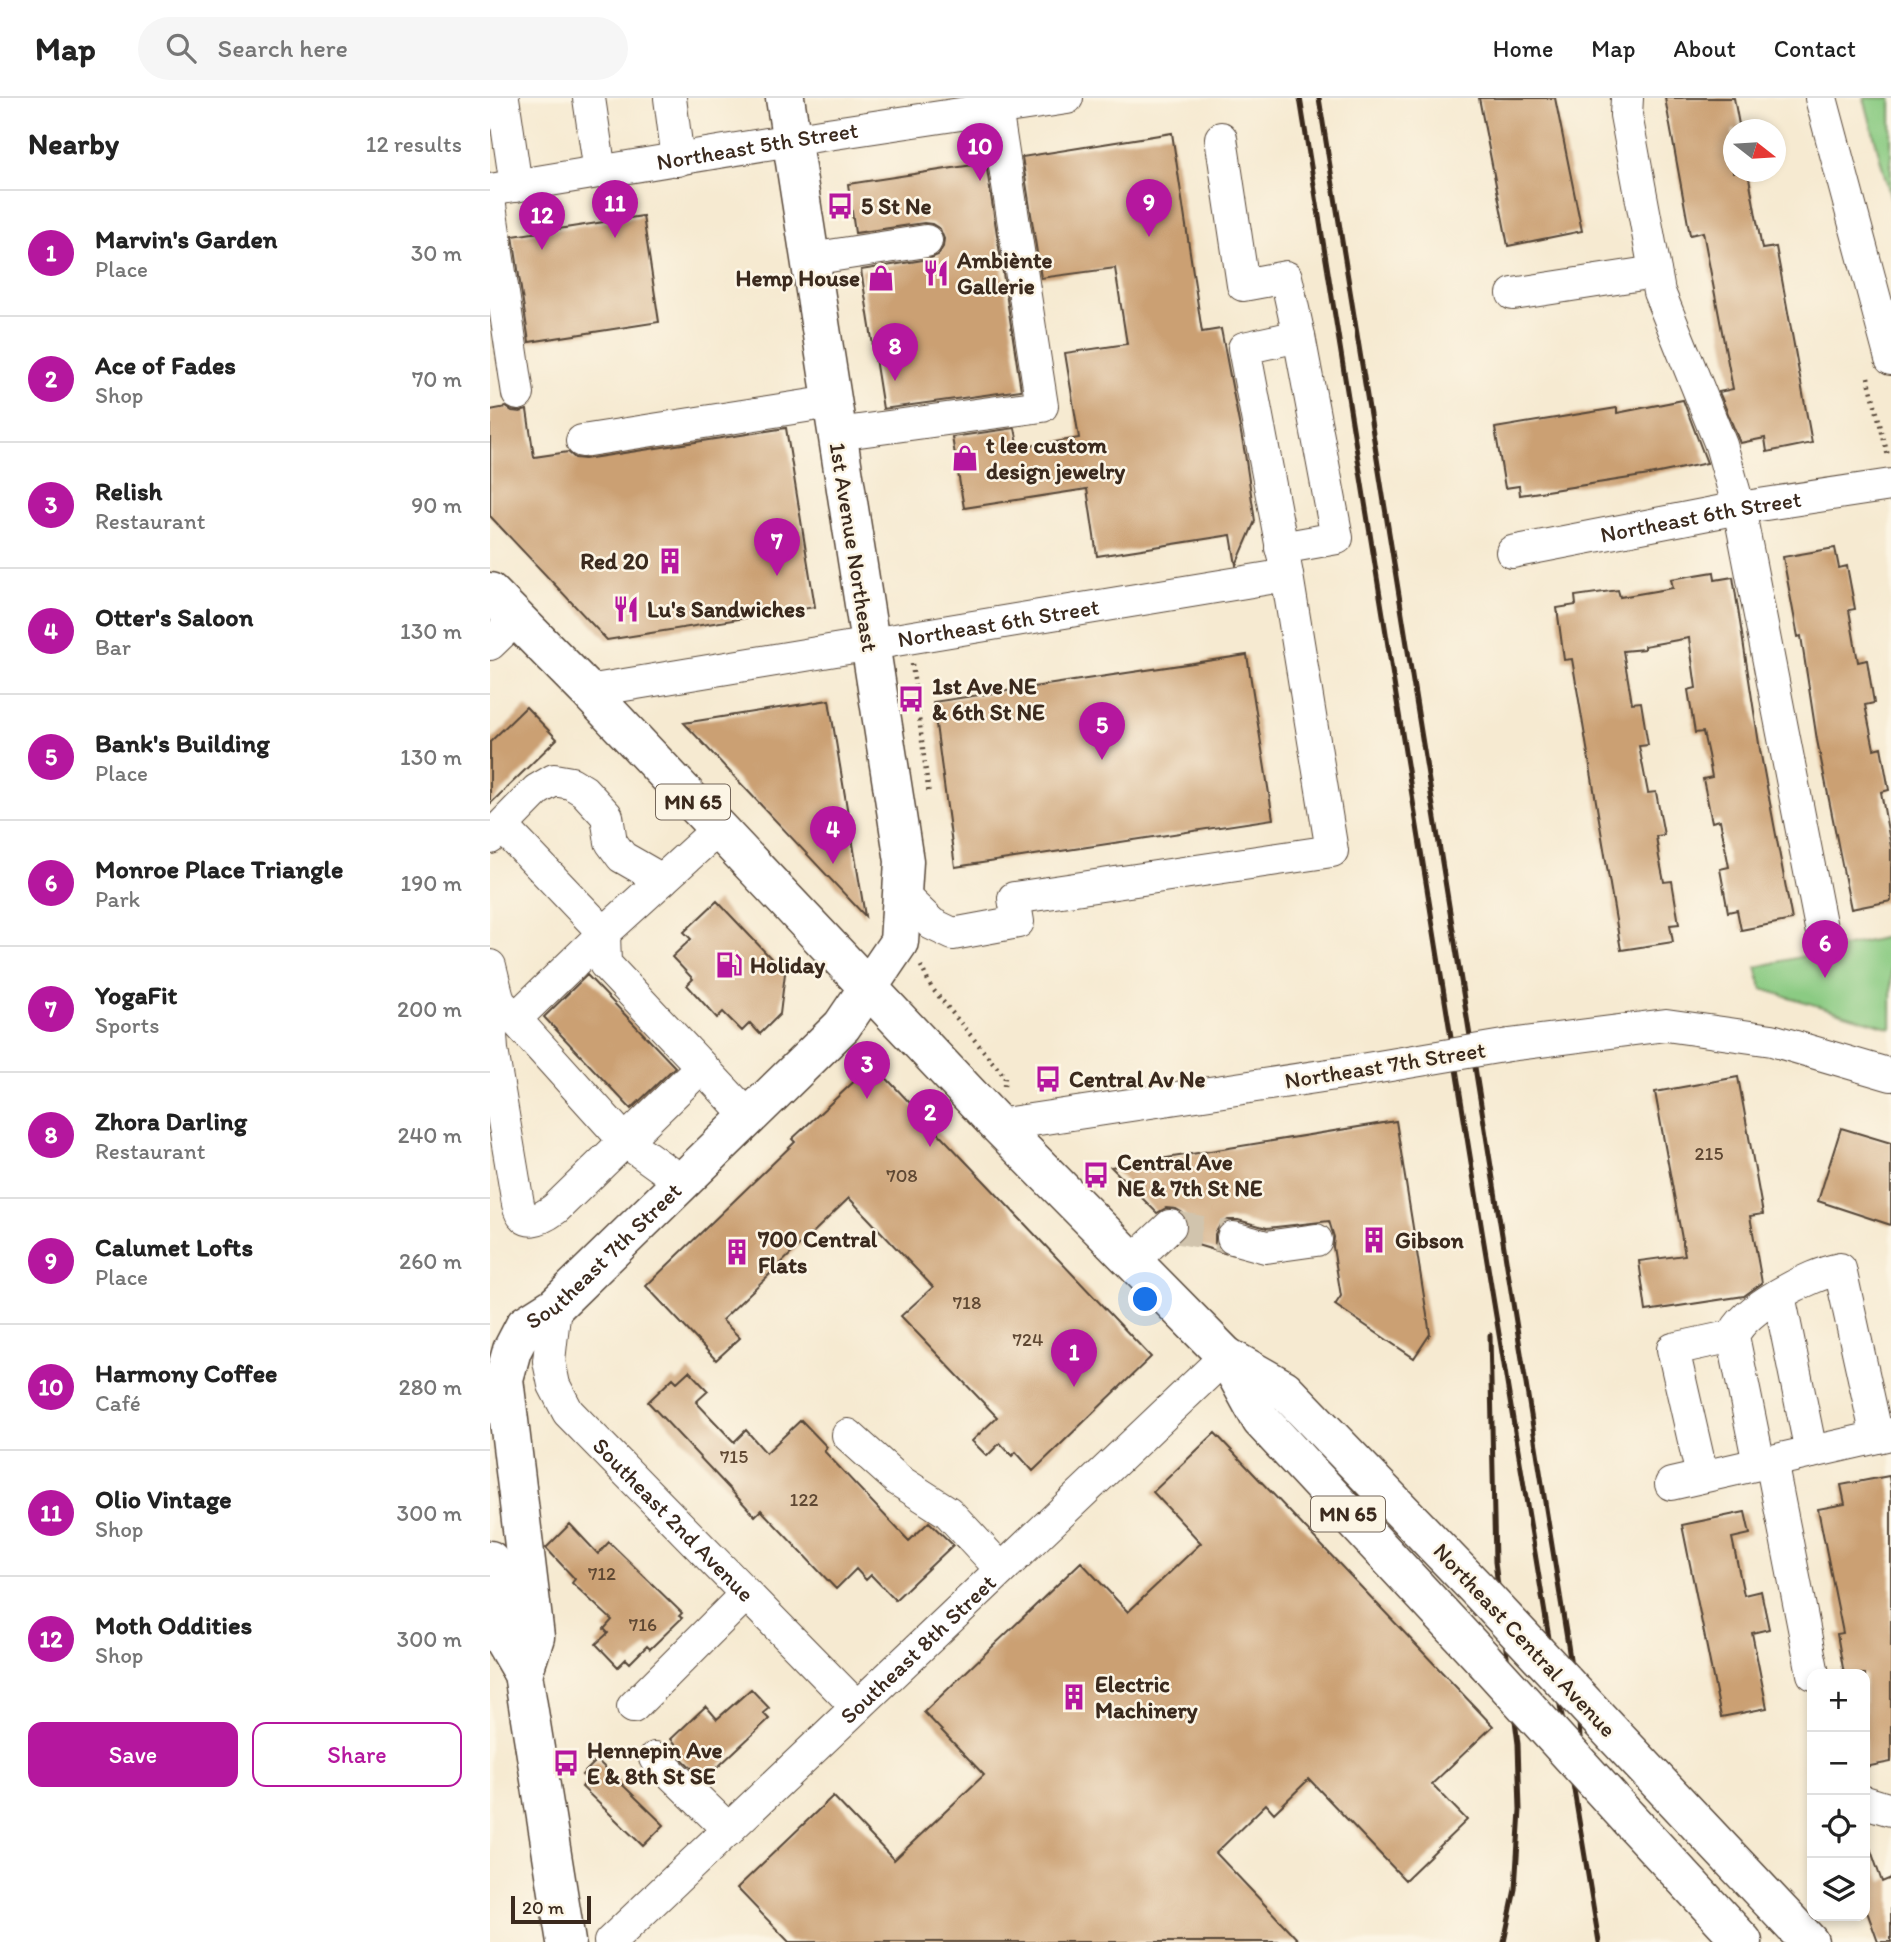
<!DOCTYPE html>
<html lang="en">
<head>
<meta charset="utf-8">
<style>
	body { margin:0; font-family:Itim,sans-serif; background:#f6f6f6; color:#222 }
	.controls { position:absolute; right:21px; bottom:21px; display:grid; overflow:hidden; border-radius:14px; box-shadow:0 4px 10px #0003 }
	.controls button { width:63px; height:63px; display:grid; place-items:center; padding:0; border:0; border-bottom:2px solid #e0e0e0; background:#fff; color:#222; font:35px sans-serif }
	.compass { position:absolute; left:1233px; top:21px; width:63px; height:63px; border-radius:50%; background:#fff; box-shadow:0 4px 10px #0003; rotate:107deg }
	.scale { position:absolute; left:21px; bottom:18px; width:80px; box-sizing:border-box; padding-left:7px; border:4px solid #3b2a1e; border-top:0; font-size:19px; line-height:24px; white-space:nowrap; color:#3b2a1e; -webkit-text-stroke:5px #fcf5e5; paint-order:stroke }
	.you { position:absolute; left:656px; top:1202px; width:24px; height:24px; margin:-18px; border:5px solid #fff; border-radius:50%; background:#1a73e8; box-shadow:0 0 0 10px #1a73e833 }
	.badge { display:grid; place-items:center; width:46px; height:46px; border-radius:50%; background:#b5179e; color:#fff; font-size:23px; font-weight:700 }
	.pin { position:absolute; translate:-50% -58px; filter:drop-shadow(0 2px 4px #0008) }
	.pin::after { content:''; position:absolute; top:37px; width:24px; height:21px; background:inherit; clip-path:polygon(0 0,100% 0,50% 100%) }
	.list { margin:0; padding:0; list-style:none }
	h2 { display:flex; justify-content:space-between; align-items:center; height:91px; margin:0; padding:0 28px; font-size:30px }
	h2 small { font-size:23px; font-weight:400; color:#767676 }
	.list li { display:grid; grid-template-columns:46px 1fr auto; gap:21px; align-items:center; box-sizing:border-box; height:126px; padding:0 28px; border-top:2px solid #e0e0e0 }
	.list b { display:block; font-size:26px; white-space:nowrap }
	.list p { margin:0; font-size:23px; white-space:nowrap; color:#767676 }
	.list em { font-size:23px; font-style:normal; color:#767676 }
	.actions { display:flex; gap:14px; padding:21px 28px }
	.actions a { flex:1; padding:16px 0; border:2px solid #b5179e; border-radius:14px; text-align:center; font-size:24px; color:#b5179e }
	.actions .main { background:#b5179e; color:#fff }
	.icon { flex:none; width:38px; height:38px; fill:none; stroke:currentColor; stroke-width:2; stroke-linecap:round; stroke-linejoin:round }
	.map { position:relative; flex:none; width:1401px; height:1844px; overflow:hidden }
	header { display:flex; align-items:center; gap:42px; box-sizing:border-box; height:98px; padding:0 35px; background:#fff; border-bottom:2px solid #e0e0e0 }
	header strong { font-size:33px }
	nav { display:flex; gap:38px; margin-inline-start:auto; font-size:24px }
	.search { width:490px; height:63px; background:#f6f6f6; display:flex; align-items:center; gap:18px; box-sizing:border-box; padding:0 24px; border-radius:38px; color:#767676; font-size:26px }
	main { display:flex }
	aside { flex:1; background:#fff }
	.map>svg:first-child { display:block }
</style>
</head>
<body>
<header>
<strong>Map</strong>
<div class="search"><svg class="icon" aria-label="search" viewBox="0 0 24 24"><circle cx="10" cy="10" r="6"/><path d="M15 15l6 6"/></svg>Search here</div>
<nav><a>Home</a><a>Map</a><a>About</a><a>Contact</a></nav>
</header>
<main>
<aside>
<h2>Nearby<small>12 results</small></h2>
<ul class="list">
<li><span class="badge">1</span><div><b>Marvin's Garden</b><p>Place</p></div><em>30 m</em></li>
<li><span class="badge">2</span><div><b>Ace of Fades</b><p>Shop</p></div><em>70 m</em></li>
<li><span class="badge">3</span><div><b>Relish</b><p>Restaurant</p></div><em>90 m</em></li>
<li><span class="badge">4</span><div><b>Otter's Saloon</b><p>Bar</p></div><em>130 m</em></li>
<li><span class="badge">5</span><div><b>Bank's Building</b><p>Place</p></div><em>130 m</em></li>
<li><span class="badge">6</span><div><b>Monroe Place Triangle</b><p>Park</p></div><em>190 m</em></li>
<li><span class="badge">7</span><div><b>YogaFit</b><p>Sports</p></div><em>200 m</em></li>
<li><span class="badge">8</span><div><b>Zhora Darling</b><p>Restaurant</p></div><em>240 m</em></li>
<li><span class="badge">9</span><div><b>Calumet Lofts</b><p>Place</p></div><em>260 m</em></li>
<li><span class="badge">10</span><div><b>Harmony Coffee</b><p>Café</p></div><em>280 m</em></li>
<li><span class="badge">11</span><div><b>Olio Vintage</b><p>Shop</p></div><em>300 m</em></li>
<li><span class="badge">12</span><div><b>Moth Oddities</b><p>Shop</p></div><em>300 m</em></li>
</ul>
<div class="actions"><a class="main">Save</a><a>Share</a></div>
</aside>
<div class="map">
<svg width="1401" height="1844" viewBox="0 0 1401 1844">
	<rect width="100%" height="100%" fill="#fcf5e5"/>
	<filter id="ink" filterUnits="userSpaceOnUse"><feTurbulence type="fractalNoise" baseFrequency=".0143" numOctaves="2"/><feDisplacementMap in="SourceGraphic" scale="14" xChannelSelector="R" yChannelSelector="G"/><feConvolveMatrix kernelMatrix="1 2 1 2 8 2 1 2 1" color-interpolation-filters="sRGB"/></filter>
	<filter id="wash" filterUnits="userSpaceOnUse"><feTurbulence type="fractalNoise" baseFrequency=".00686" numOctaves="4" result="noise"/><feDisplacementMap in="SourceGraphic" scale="28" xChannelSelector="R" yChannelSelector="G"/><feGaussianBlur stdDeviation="1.57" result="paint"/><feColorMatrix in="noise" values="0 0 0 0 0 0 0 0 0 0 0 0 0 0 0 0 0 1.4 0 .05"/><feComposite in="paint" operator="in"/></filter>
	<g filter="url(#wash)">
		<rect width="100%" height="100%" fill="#f6ead1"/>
		<path fill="#8bcb83" stroke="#637a50" stroke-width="2" d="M 1374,0 L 1401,0 L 1401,101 Z
			M 1401,838 L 1401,930 L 1272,891 L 1266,869 Z"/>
		<g id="blocks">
			<path fill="#cba073" d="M 989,0 L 1065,0 L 1092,133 L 1018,148 Z
				M 1175,0 L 1244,0 L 1250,32 L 1243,32 L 1243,74 L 1258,74 L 1272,151 L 1286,149 L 1322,345 L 1277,354 L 1275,340 L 1250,345 L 1229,294 L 1243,291 L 1213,134 L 1200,137 Z
				M 682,35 L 712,234 L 731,231 L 755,356 L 765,423 L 746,467 L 741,437 L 607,458 L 597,391 L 474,410 L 462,339 L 525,330 L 529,350 L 589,340 L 575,255 L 637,246 L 625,170 L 551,180 L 532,59 Z
				M 496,65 L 531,292 L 393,311 L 371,172 L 439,161 L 448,157 L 453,149 L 454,141 L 450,131 L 442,126 L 434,125 L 365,135 L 358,86 Z
				M 153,118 L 169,224 L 39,244 L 23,138 Z
				M 1193,302 L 1217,365 L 1159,377 L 1030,397 L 1029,388 L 1015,390 L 1005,330 L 1127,310 L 1127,315 Z
				M 16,309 L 22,313 L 30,314 L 37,312 L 44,359 L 78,354 L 85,360 L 95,361 L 296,330 L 325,509 L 117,542 L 0,418 L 0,312 Z
				M 1345,450 L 1349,470 L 1357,468 L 1365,511 L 1359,512 L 1368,564 L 1377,562 L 1384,605 L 1375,607 L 1384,651 L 1391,649 L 1399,692 L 1391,694 L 1401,749 L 1401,803 L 1361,811 L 1327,642 L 1311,538 L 1308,539 L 1293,459 Z
				M 1224,474 L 1225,482 L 1243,479 L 1270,652 L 1302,822 L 1251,832 L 1247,812 L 1238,814 L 1230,771 L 1239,769 L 1230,722 L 1222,724 L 1213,681 L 1222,679 L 1218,657 L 1213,634 L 1205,635 L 1198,592 L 1206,590 L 1199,540 L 1154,548 L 1154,551 L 1133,553 L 1142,605 L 1151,604 L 1158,647 L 1149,648 L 1158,695 L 1166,694 L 1174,737 L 1166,738 L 1169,759 L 1174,784 L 1182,783 L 1189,826 L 1180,827 L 1183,844 L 1131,852 L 1082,561 L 1074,562 L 1067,510 L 1086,507 L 1085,498 L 1128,492 L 1130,499 L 1183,490 L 1181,481 Z
				M 757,557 L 783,721 L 465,769 L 443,604 Z
				M 339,602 L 375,818 L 194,625 Z
				M 36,609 L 67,641 L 0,706 L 0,644 Z
				M 227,803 L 295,875 L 290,916 L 270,936 L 260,925 L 252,933 L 233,914 L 227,920 L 197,887 L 203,881 L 182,859 L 201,841 L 194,834 Z
				M 97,877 L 185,969 L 141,1011 L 54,919 Z
				M 383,966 L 661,1259 L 543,1373 L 526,1354 L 522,1358 L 510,1345 L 497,1358 L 482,1343 L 507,1319 L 411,1218 L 443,1189 L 359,1100 L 232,1222 L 250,1240 L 226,1262 L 156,1188 L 305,1044 L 302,1041 Z
				M 1248,979 L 1273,1116 L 1260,1118 L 1272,1185 L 1254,1198 L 1156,1213 L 1149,1163 L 1195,1157 L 1165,994 Z
				M 906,1023 L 940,1236 L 924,1260 L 845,1207 L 851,1198 L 843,1149 L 844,1139 L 839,1123 L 777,1130 L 748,1122 L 738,1122 L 730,1127 L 725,1136 L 725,1145 L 734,1155 L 697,1144 L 693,1141 L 698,1133 L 698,1124 L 693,1115 L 686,1111 L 676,1110 L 667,1115 L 621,1069 Z
				M 1351,1030 L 1401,1045 L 1401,1127 L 1328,1103 Z
				M 199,1273 L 218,1293 L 206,1304 L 244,1344 L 256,1332 L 276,1355 L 311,1322 L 337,1349 L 334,1353 L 419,1443 L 439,1424 L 463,1447 L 405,1502 L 381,1477 L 376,1482 L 366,1471 L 346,1491 L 271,1412 L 265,1418 L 158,1304 L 183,1280 L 187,1284 Z
				M 725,1335 L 1003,1628 L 942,1686 L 977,1722 L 915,1782 L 819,1681 L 784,1715 L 776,1706 L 726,1755 L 810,1844 L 299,1844 L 247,1790 L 343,1698 L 404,1762 L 494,1677 L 434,1614 L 591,1464 L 638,1514 L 711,1445 L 663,1394 Z
				M 1399,1378 L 1401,1391 L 1401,1664 L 1375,1669 L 1375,1576 L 1354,1576 L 1347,1536 L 1353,1535 L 1328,1411 L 1355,1406 L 1351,1387 Z
				M 1255,1414 L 1260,1436 L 1242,1440 L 1254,1497 L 1271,1493 L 1279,1531 L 1262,1535 L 1277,1610 L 1231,1619 L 1192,1427 Z
				M 80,1426 L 108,1456 L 119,1444 L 192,1515 L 189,1518 L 192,1520 L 160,1551 L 157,1548 L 140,1565 L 136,1561 L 128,1569 L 106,1546 L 118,1535 L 114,1531 L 122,1522 L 82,1485 L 85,1481 L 56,1450 Z
				M 261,1591 L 279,1610 L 273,1615 L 279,1621 L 214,1682 L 187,1656 L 191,1652 L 181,1641 L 216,1608 L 227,1621 Z
				M 107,1662 L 174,1727 L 153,1748 L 92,1689 L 98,1682 L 92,1677 Z
				M 1378,1744 L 1392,1784 L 1401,1780 L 1401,1844 L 1388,1844 L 1375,1808 L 1375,1745 Z"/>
		</g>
	</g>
	<g filter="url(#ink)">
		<use href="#blocks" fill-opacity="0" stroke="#574739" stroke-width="2"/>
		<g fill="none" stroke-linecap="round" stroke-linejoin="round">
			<path stroke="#d1c4ad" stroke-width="32" stroke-dasharray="32 16" stroke-linecap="butt" d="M 680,1128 L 743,1140"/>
			<g stroke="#574739" stroke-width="34">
				<g id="minor">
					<path d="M 13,0 L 26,88"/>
					<path d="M 99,0 L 110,74"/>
					<path d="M 180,0 L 188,62"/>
					<path d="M 1137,0 L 1136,17 L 1169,194 L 1231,347 L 1249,410 L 1332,835"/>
					<path d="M 1331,0 L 1401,261"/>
					<path id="s1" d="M 0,92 L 331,37 L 577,0"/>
					<path d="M 0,108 L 28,296"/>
					<path d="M 320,161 L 436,143"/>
					<path d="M 1023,196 L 1165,174"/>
					<path d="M 347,336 L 552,308 L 506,10"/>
					<path d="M 92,343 L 342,304"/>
					<path d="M 791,450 L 847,440 L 809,238"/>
					<path id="s2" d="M 1022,454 L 1249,410 L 1401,387"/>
					<path d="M 0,546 L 26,521"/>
					<path id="s3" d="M 98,593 L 797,477"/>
					<path d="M 12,728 L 114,835 L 228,731"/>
					<path d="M 0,740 L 47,692 L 64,682 L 81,685 L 94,693 L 117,718 L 121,744 L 132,759 L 172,782"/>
					<path d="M 413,798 L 442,826 L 463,836 L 528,824 L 524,800 L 842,753 L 797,477 L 754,250 L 809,238 L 796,179 L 753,187 L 731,40"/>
					<path d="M 114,835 L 25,921 L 135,1043 L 192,1084"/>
					<path d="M 114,835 L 115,866 L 259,1019"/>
					<path d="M 0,868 L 9,904 L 25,921"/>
					<path d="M 0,921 L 2,952 L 28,1106 C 33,1131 51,1121 65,1111 L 211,969"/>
					<path d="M 1019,947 L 1176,927 L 1282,942 L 1401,977"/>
					<path d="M 508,1027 L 865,973"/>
					<path d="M 743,1140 L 776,1149 L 826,1142"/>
					<path d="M 643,1163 L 680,1128"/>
					<path d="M 1289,1197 L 1321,1354"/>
					<path id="s4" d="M 65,1208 L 59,1263 L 64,1287 L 78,1314 L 367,1609"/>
					<path d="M 358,1337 L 408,1382 L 458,1414 L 511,1471"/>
					<path d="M 1281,1363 L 1323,1576"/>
					<path d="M 1269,1366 L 1243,1238 C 1254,1210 1321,1176 1350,1171 L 1387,1339"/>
					<path d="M 1212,1378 L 1183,1251 L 1243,1238"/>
					<path d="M 1181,1386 L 1401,1336"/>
					<path d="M 143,1609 L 256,1496"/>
					<path d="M 165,1660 L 239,1732"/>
					<path d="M 1375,1704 L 1401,1712"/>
					<path id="s5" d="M 120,1844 L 736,1258"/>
				</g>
			</g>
			<g stroke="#574739" stroke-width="41">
				<g id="major">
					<path d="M 0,494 L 98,593 L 508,1027 L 736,1258 L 771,1322 L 995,1563"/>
					<path d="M 736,1258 L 794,1291 L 988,1492"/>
					<path d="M 0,1462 L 11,1538 L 33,1576 L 76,1844"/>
					<path id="s6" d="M 33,1576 L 45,1539 L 14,1281 L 22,1252 L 35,1227 L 65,1208 L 352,928 L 409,844 L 414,763 L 295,0"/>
					<path d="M 1124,1637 L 1319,1844"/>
					<path d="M 1140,1722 L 1253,1844"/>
				</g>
			</g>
			<path stroke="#574739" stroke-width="4.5" stroke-dasharray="2 5" stroke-linecap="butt" d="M 1378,279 L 1398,358
				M 422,566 L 439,697
				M 431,868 L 441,889 L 515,979 L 514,988"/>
			<use href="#minor" stroke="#fff" stroke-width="32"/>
			<use href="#major" stroke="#fff" stroke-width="38"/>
			<path stroke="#3b2a1e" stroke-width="5" d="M 810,0 L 993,1139 L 1109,1844
				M 829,0 L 1078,1547 L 1089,1623 L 1093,1694
				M 1000,1237 L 1005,1464 L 1028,1646 L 1030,1712 L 1025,1791 L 1014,1844"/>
			<g stroke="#574739" stroke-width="34" stroke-linecap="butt">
				<path id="minor-bridge" d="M 865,973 L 1019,947"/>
			</g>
			<g stroke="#574739" stroke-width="41" stroke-linecap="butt">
				<path id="major-bridge" d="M 988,1492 L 1124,1637
					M 995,1563 L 1140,1722"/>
			</g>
			<use href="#minor-bridge" stroke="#fff" stroke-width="32"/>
			<use href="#major-bridge" stroke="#fff" stroke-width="38"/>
		</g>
	</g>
	<defs>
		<g id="bus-bare" transform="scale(2.1)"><path d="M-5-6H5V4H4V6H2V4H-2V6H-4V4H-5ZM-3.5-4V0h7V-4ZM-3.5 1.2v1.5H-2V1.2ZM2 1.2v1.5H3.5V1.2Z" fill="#b5179e" stroke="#fcf5e5" stroke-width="2.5" paint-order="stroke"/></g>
		<g id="restaurant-bare" transform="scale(2.1)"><path d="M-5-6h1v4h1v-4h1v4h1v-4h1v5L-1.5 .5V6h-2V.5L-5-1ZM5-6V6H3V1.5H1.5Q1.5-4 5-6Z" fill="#b5179e" stroke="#fcf5e5" stroke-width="2.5" paint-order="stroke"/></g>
		<g id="shop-bare" transform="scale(2.1)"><path d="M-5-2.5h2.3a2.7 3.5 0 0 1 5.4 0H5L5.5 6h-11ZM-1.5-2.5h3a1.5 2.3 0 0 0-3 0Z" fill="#b5179e" stroke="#fcf5e5" stroke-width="2.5" paint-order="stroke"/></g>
		<g id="building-bare" transform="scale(2.1)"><path d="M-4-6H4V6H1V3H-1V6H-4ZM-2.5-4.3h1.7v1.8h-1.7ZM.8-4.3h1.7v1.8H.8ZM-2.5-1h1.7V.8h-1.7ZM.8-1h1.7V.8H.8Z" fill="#b5179e" stroke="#fcf5e5" stroke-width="2.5" paint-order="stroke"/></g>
		<g id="fuel-bare" transform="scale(2.1)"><path d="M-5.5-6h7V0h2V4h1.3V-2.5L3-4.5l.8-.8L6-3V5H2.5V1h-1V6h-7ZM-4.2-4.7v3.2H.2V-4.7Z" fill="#b5179e" stroke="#fcf5e5" stroke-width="2.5" paint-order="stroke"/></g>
	</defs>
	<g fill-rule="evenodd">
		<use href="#bus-bare" x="350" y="108"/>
		<use href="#restaurant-bare" x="446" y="175"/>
		<use href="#shop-bare" x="391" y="180"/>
		<use href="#shop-bare" x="475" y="360"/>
		<use href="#building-bare" x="180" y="463"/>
		<use href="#restaurant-bare" x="136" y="511"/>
		<use href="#bus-bare" x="421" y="601"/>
		<use href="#fuel-bare" x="239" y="867"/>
		<use href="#bus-bare" x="558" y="981"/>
		<use href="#bus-bare" x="606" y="1077"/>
		<use href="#building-bare" x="884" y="1142"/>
		<use href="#building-bare" x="247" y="1154"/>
		<use href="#building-bare" x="584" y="1599"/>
		<use href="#bus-bare" x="76" y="1665"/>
	</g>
	<g text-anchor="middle" stroke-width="5" stroke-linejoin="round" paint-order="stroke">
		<g font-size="19" fill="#5f4833">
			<text x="1219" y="1062">215</text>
			<text x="412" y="1084">708</text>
			<text x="477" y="1211">718</text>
			<text x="538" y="1248">724</text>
			<text x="244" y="1365">715</text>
			<text x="314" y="1408">122</text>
			<text x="112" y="1482">712</text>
			<text x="153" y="1533">716</text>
		</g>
		<g fill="#fcf5e5" stroke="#75675a" stroke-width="2">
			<rect x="166" y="686.5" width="74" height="35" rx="5"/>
			<rect x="821" y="1398.5" width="74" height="35" rx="5"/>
		</g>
		<g font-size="21" font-weight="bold" fill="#3b2a1e">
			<text x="203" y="711">MN 65</text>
			<text x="858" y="1423">MN 65</text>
		</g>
		<g font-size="23" fill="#3b2a1e" stroke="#fcf5e5">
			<text dy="8" stroke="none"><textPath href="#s1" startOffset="271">Northeast 5th Street</textPath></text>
			<text dy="8" stroke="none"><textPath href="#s2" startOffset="192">Northeast 6th Street</textPath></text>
			<text transform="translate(364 449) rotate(81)" y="8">1st Avenue Northeast</text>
			<text dy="8" stroke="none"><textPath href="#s3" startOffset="416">Northeast 6th Street</textPath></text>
			<text transform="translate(895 967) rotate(-9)" y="8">Northeast 7th Street</text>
			<text dy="8" stroke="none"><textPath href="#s6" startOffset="462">Southeast 7th Street</textPath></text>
			<text dy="8" stroke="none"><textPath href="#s4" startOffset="261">Southeast 2nd Avenue</textPath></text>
			<text transform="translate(1035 1542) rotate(47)" y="8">Northeast Central Avenue</text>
			<text dy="8" stroke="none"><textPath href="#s5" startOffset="425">Southeast 8th Street</textPath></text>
		</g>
		<g font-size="23" font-weight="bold" fill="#3b2a1e" stroke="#fcf5e5" text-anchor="start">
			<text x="371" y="116">5 St Ne</text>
			<text x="467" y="170">Ambiènte<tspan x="467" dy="26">Gallerie</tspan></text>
			<text x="370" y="188" text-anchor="end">Hemp House</text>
			<text x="496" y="355">t lee custom<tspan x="496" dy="26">design jewelry</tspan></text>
			<text x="159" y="471" text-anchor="end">Red 20</text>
			<text x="157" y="519">Lu's Sandwiches</text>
			<text x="442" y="596">1st Ave NE<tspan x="442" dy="26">&amp; 6th St NE</tspan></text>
			<text x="260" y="875">Holiday</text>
			<text x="579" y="989">Central Av Ne</text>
			<text x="627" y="1072">Central Ave<tspan x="627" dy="26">NE &amp; 7th St NE</tspan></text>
			<text x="268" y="1149">700 Central<tspan x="268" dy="26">Flats</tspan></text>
			<text x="905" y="1150">Gibson</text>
			<text x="605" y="1594">Electric<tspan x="605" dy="26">Machinery</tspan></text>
			<text x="97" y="1660">Hennepin Ave<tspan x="97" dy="26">E &amp; 8th St SE</tspan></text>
		</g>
	</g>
</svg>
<div class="controls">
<button>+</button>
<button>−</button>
<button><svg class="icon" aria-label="locate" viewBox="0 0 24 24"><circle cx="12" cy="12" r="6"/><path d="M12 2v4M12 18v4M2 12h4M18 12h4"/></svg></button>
<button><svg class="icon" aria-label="layers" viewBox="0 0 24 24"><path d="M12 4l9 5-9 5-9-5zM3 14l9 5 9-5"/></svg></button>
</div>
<svg class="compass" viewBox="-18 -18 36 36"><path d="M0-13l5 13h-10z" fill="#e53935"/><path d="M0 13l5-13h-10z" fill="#767676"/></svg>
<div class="scale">20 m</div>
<div class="you"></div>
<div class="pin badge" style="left:584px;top:1289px">1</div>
<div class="pin badge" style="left:440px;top:1049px">2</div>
<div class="pin badge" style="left:377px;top:1001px">3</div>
<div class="pin badge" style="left:343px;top:766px">4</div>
<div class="pin badge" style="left:612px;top:662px">5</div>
<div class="pin badge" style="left:1335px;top:880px">6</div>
<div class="pin badge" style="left:287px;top:478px">7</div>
<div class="pin badge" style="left:405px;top:283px">8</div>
<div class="pin badge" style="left:659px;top:139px">9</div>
<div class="pin badge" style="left:490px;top:83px">10</div>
<div class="pin badge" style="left:125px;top:140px">11</div>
<div class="pin badge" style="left:52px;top:152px">12</div>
</div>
</main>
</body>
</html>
